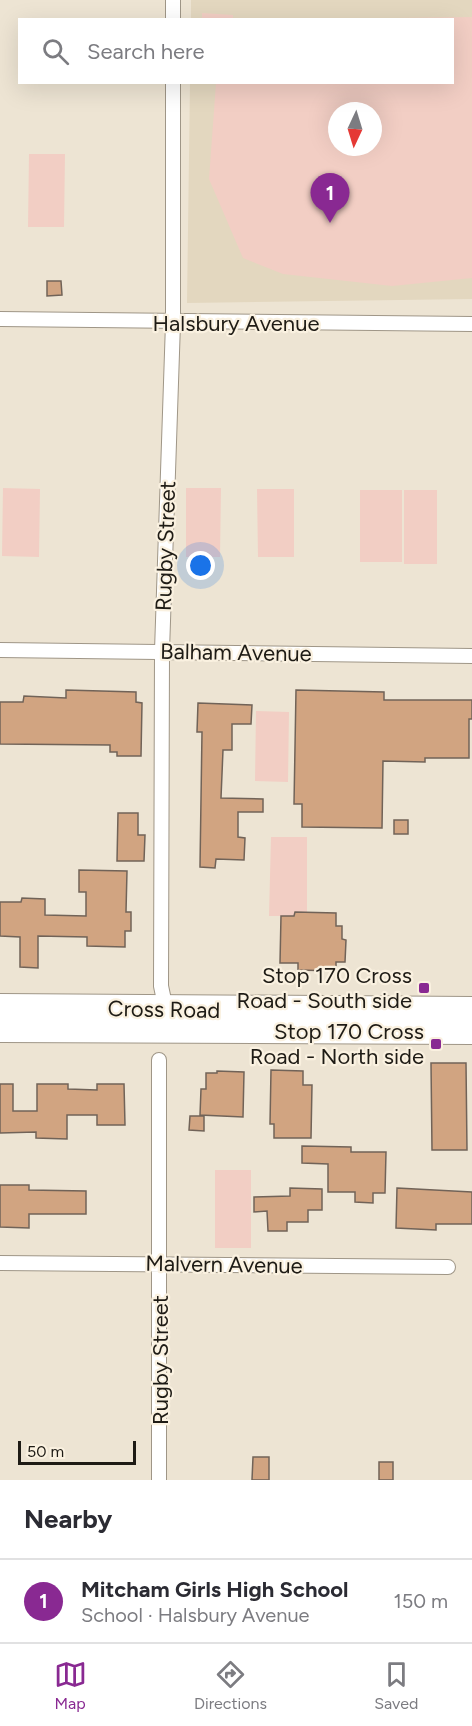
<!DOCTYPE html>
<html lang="en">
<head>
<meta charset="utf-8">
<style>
	body { margin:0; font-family:Figtree,sans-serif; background:#f7f7f7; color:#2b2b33 }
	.compass { position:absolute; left:328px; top:102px; width:54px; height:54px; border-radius:50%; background:#fff; box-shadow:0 6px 24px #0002; rotate:184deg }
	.scale { position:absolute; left:18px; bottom:15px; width:118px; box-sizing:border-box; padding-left:6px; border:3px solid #1e1b15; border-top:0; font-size:16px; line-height:21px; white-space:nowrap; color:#1e1b15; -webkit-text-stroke:4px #faf1e0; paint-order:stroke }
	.you { position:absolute; left:201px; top:566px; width:21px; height:21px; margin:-15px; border:4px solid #fff; border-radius:50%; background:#1a73e8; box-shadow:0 0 0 9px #1a73e833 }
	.badge { display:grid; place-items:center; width:39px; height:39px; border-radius:50%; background:#892992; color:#fff; font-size:20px; font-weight:700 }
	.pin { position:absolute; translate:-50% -50px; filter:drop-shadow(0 2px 3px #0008) }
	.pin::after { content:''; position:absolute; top:32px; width:21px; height:18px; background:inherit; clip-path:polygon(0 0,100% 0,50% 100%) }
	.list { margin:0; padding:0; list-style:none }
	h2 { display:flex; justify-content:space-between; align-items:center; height:78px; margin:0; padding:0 24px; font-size:26px }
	h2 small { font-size:20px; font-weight:400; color:#7c7c81 }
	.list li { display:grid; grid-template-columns:39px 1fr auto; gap:18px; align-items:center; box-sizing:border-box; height:84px; padding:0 24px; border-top:2px solid #e1e1e2 }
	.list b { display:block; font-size:22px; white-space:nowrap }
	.list p { margin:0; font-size:20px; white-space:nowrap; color:#7c7c81 }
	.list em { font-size:20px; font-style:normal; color:#7c7c81 }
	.icon { flex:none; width:33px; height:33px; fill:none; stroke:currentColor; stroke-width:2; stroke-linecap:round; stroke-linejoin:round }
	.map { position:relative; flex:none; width:472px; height:1480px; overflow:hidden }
	.search { position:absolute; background:#fff; box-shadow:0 6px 24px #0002; left:18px; right:18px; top:18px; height:66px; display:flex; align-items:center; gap:15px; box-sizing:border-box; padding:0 21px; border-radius:0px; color:#7c7c81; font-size:22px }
	.sheet { height:162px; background:#fff }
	nav { display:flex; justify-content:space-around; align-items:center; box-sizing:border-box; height:84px; border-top:2px solid #e1e1e2; background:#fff; font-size:16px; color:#7c7c81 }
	nav a { display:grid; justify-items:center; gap:3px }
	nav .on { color:#892992 }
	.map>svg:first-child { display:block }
</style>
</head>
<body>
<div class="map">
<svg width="472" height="1480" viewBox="0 0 472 1480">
	<rect width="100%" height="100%" fill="#ede4d3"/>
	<path fill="#e3d7bf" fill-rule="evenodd" d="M 191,0 L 472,0 L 472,299 L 187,303 L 190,83 L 452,82 L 452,20 L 191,19 ZM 337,111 L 373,111 L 373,147 L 337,147 Z"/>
	<path fill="#f2cec4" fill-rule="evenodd" d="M 202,13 L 233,15 L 233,19 L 202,19 Z
		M 472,17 L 472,278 L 392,286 L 283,274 L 243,258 L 209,179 L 216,83 L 452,82 L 452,20 L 320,19 ZM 337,111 L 373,111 L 373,147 L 337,147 Z
		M 29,154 L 65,154 L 64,227 L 28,227 Z
		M 3,488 L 40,489 L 39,557 L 2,556 Z
		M 186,488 L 221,488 L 220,557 L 186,557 Z
		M 257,489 L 294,489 L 294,557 L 258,557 Z
		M 360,490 L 402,490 L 402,562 L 360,562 Z
		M 404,490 L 437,490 L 437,564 L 404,564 Z
		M 256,711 L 289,712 L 288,782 L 255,781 Z
		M 271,837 L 307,837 L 307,912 L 295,912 L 294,916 L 269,916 Z
		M 215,1170 L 251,1170 L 251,1248 L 215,1248 Z"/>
	<path fill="#d1a481" stroke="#716358" stroke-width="1.5" d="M 47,281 L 61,281 L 62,295 L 47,296 Z
		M 66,690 L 136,692 L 136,702 L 142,703 L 141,756 L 117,756 L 117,752 L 110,752 L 110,745 L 0,744 L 0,702 L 23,702 L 24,696 L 66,698 Z
		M 296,690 L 384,692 L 384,700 L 472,700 L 472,719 L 469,719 L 469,758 L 425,758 L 425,762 L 383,761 L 382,828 L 302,827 L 302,804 L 294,804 Z
		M 198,703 L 252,705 L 251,724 L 232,724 L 232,750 L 223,750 L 221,798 L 263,799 L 263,812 L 238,812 L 238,837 L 245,838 L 244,860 L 216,859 L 215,868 L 200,867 L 202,732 L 197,732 Z
		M 118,813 L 138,813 L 138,835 L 145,835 L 144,861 L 117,861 Z
		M 394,820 L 408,820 L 408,834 L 394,834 Z
		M 79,870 L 127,871 L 126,912 L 131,912 L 131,931 L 125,931 L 125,947 L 87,946 L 87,937 L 38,936 L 38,968 L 20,967 L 20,937 L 0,936 L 0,902 L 21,902 L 22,898 L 45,899 L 45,915 L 86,916 L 86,892 L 79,892 Z
		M 295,912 L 336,913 L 336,926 L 342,926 L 342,939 L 346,940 L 345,962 L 336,962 L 336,971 L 298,970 L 298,963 L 280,963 L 281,916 L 294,916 Z
		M 431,1063 L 466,1063 L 467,1150 L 432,1150 Z
		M 271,1070 L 303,1071 L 303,1085 L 312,1085 L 311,1138 L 274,1138 L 274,1124 L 270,1124 Z
		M 217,1071 L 244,1072 L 243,1117 L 200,1115 L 201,1089 L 206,1089 L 206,1073 L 217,1073 Z
		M 0,1084 L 13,1084 L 13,1111 L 37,1111 L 37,1084 L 68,1084 L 68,1089 L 97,1090 L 97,1084 L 124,1084 L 125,1125 L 97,1125 L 97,1115 L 67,1115 L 67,1139 L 36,1138 L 36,1132 L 0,1133 Z
		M 190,1116 L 204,1116 L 204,1131 L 189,1130 Z
		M 302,1146 L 351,1147 L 351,1152 L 386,1152 L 385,1193 L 373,1193 L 373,1203 L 355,1202 L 355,1192 L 328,1192 L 328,1164 L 302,1163 Z
		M 0,1185 L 29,1185 L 29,1190 L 86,1191 L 86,1214 L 29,1214 L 29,1228 L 0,1227 Z
		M 290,1188 L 322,1189 L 322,1210 L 308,1210 L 308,1222 L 287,1222 L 287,1231 L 268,1231 L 267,1211 L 254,1212 L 254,1197 L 290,1196 Z
		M 397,1188 L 472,1192 L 472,1224 L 436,1224 L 436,1230 L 396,1228 Z
		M 253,1457 L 269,1457 L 269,1480 L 252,1480 Z
		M 379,1462 L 393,1462 L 393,1480 L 379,1480 Z"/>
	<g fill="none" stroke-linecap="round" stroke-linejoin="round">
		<g stroke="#9f9687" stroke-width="16">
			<path id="street" d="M 173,20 L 173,0
				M 0,319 L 472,324
				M 0,650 L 472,656
				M 166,1010 L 161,986 L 162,651 L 173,323 L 173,82
				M 159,1060 L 159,1480
				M 0,1263 L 448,1267"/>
		</g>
		<g stroke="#9f9687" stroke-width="28">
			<path id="highway" d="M 0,1007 L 472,1010
				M 0,1029 L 472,1031"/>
		</g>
		<use href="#street" stroke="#fff" stroke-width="14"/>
		<use href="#highway" stroke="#fff" stroke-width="26"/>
	</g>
	<g fill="#892992" stroke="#faf1e0" stroke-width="2">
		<rect x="418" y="982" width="12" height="12" rx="3"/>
		<rect x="430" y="1038" width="12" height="12" rx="3"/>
	</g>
	<g text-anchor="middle" stroke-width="4.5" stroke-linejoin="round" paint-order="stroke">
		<g font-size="22" fill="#1e1b15" stroke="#faf1e0">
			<text x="236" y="331">Halsbury Avenue</text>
			<text transform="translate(165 546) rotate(-88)" y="8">Rugby Street</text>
			<text transform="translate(236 652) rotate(1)" y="8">Balham Avenue</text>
			<text transform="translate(164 1009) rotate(1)" y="8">Cross Road</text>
			<text transform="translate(224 1264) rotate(1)" y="8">Malvern Avenue</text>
			<text transform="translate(160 1360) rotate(-90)" y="8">Rugby Street</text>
		</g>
		<g font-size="22" fill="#1e1b15" stroke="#faf1e0" text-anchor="end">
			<text x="412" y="983">Stop 170 Cross<tspan x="412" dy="25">Road - South side</tspan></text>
			<text x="424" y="1039">Stop 170 Cross<tspan x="424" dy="25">Road - North side</tspan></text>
		</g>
	</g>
</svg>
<svg class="compass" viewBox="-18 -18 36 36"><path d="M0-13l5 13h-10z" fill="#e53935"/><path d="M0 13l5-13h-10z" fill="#7c7c81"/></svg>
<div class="scale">50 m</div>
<div class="you"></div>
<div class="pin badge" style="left:330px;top:223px">1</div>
<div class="search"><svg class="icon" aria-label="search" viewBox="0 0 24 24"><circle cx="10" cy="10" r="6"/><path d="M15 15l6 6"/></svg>Search here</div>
</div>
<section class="sheet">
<h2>Nearby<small></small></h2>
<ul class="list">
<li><span class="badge">1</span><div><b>Mitcham Girls High School</b><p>School · Halsbury Avenue</p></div><em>150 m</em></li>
</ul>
</section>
<nav>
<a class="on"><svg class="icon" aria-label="map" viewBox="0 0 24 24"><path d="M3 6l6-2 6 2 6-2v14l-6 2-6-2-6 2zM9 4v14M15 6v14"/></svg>Map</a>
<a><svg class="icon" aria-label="directions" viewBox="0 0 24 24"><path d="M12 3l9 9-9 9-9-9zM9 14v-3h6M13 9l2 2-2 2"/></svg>Directions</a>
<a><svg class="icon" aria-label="saved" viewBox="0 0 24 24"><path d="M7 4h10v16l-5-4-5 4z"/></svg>Saved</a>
</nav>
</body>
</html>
